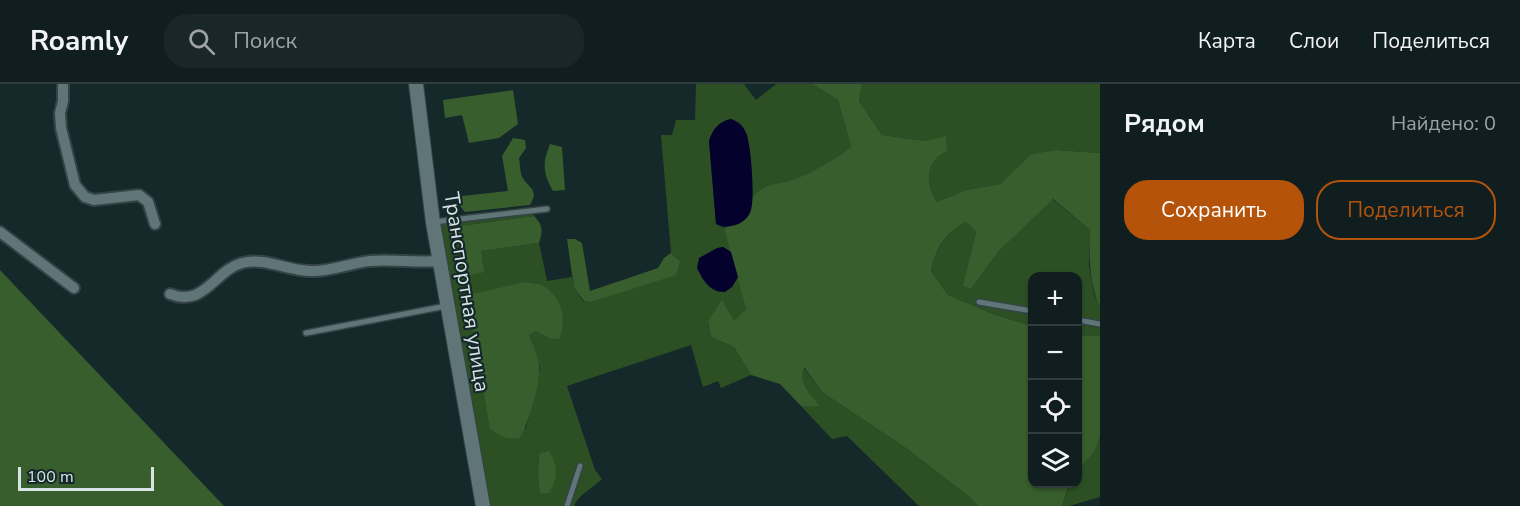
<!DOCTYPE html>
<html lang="ru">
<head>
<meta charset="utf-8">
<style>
	body { margin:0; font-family:"Nunito Sans",sans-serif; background:#192729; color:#f1f3f6 }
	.controls { position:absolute; right:18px; bottom:18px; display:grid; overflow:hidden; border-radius:12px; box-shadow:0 2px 4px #0004 }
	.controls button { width:54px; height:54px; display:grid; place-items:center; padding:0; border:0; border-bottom:2px solid #303c3e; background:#101e20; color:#f1f3f6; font:30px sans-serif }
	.scale { position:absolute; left:18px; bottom:15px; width:136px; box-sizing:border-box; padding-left:6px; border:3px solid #d7e3e4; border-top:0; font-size:16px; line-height:21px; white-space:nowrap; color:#d7e3e4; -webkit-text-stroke:4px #15282a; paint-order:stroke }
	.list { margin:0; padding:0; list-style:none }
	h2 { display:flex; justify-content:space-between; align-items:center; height:78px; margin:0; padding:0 24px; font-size:26px }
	h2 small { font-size:20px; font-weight:400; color:#9ca2a5 }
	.actions { display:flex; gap:12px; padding:18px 24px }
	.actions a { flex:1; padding:14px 0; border:2px solid #b45309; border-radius:24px; text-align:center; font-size:21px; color:#b45309 }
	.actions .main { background:#b45309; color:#fff }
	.icon { flex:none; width:33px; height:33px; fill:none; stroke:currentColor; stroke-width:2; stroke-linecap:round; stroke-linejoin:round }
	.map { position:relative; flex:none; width:1100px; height:422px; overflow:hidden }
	header { display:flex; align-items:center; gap:36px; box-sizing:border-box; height:84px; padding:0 30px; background:#101e20; border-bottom:2px solid #303c3e }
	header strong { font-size:28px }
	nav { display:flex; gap:33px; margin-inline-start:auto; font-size:21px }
	.search { width:420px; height:54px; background:#192729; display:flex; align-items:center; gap:15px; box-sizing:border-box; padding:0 21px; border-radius:24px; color:#9ca2a5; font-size:22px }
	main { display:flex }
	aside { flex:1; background:#101e20 }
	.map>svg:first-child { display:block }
</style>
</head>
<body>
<header>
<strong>Roamly</strong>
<div class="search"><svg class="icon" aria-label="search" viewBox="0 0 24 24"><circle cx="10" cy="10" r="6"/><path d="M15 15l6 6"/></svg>Поиск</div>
<nav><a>Карта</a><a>Слои</a><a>Поделиться</a></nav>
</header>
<main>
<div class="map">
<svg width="1100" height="422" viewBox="0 0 1100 422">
	<rect width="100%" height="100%" fill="#15282a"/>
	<path fill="#2c5024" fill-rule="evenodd" d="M 696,0 L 744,0 L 756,16 L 776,0 L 812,0 L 838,16 L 851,63 C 833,76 815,88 794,95 C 774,102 768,97 752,113 C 752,96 753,51 740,39 C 737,37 734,36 731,35 C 718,38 713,45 709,57 L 716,140 L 724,144 L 731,168 L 723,163 L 701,193 L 709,203 L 718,208 L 732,203 L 738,193 L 746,225 L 734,238 L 722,217 L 708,238 L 711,253 L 734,263 L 751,291 L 721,304 L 718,297 L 703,303 L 691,261 L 567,302 L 595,386 L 602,395 C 593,404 578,411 574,422 L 483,422 L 433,139 L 532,127 L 534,132 L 460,142 L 481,167 L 539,159 L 547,197 L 572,193 L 574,204 L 583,217 L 592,218 L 680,177 L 671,169 L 661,51 L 672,51 L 676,36 L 695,36 ZM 524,198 L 539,200 L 552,209 L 548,254 L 536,247 L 529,251 L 540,284 L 534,315 L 525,347 Z
		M 862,0 L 1100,0 L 1100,69 L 1056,66 L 1031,70 L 1000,100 L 966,106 L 937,118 C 929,107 925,87 935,76 C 938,72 943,69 947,66 L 925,57 L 882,51 L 859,17 Z
		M 1052,115 L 1090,146 L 1089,182 L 1094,210 L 1100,224 L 1100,252 L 1078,251 L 1078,192 L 1032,192 L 1032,242 L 993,230 L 948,211 L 931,187 C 936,165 945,149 966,138 L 976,148 L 964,201 L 971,205 L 999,167 Z
		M 803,283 L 822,308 L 906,364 L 968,412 L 978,422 L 919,422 L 847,352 L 832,355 L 801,322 L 819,322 C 809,309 799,300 803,283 Z
		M 1100,352 L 1100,413 L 1069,422 L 1062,422 L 1069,400 L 1078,400 L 1078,387 L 1095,367 Z"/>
	<path fill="#385e2e" d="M 812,0 L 880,0 L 862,0 L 859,17 L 882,51 L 925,57 L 946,52 L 947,67 C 943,69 938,72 935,76 C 925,87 929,107 937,118 L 966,106 L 1000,100 L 1031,70 L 1056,66 L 1100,69 L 1100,224 C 1089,199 1089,174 1090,146 L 1053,115 L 999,167 L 971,205 L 963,202 L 976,148 L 966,138 C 945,149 936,164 931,187 L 948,211 L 993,230 L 1032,242 L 1032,400 L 1069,400 L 1062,422 L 978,422 L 968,412 L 906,364 L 822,308 L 804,283 C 798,299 810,310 820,322 L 801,322 L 780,300 L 751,291 L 734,263 L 711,253 L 708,237 L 722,216 L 734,237 L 746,225 L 724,144 C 745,138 750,135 752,113 C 768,97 774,102 794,95 C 814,88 833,76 851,63 L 838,16 Z
		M 513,6 L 518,40 L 499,54 L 469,59 L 462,31 L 445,34 L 443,16 Z
		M 513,54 L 525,56 L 526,64 L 519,74 C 520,79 520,85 521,90 C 525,103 541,104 530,121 L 465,128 L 460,122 L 462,112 L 508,107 L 502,72 Z
		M 550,60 L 562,63 L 565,106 L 553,107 C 543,89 542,80 550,60 Z
		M 534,132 C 543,141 543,147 539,159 L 481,167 L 484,188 L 467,192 L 460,142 Z
		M 567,155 L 575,155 L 582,159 L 590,207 L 658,184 L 664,174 L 671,169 L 680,177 L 676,191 L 591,218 L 584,217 L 574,204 Z
		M 0,186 L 224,422 L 0,422 Z
		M 525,198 C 529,199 535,199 539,200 C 561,209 568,235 559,255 L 548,254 L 536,247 L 529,251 C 533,261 538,272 539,282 C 541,297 528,343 519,355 L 503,353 L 490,345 L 468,211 Z
		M 1078,251 L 1100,252 L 1100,352 L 1095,367 L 1078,387 Z
		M 549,367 C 558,381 558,395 549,409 L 540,409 L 538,387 L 540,369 Z"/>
	<path fill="#04012c" d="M 731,35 C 739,39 744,43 747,51 C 751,67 755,111 751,126 C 747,140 729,146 716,140 L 709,57 C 713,45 718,38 731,35 Z
		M 723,163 L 731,168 L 738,193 L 732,203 L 725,208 C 710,208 703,196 697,184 L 699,174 L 717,164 Z"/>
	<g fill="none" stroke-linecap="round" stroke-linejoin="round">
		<g stroke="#344344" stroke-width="8">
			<path id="service" d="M 434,138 L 547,125
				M 979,218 L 1032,227
				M 1078,236 L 1100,240
				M 306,249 L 446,222
				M 567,422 L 580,382"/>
		</g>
		<g stroke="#344344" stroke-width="14">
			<path id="minor" d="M 63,0 L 63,17 L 60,29 L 61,44 L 75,101 L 85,113 L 94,116 L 139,111 L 148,118 L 155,140
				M 0,148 L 74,204
				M 170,210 C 204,224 215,186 242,179 C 266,173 287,187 311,187 C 330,188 350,179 370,177 C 393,175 416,179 439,177"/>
		</g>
		<g stroke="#344344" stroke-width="16">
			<path id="secondary" d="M 416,0 L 433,139 L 483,422"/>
		</g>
		<use href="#service" stroke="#607578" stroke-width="5"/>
		<use href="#minor" stroke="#607578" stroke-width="10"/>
		<use href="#secondary" stroke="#607578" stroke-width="14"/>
	</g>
	<g text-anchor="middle" stroke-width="4.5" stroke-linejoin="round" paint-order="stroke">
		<g font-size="21" fill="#d7e3e4" stroke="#15282a">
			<text transform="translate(467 208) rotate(81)" y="7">Транспортная улица</text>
		</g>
	</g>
</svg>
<div class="controls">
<button>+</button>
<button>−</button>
<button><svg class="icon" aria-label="locate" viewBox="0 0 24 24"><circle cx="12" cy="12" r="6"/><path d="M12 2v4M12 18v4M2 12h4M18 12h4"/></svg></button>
<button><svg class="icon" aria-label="layers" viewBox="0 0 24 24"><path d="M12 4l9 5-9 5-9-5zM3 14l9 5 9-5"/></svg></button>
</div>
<div class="scale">100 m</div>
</div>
<aside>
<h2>Рядом<small>Найдено: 0</small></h2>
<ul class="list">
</ul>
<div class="actions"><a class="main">Сохранить</a><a>Поделиться</a></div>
</aside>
</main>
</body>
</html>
